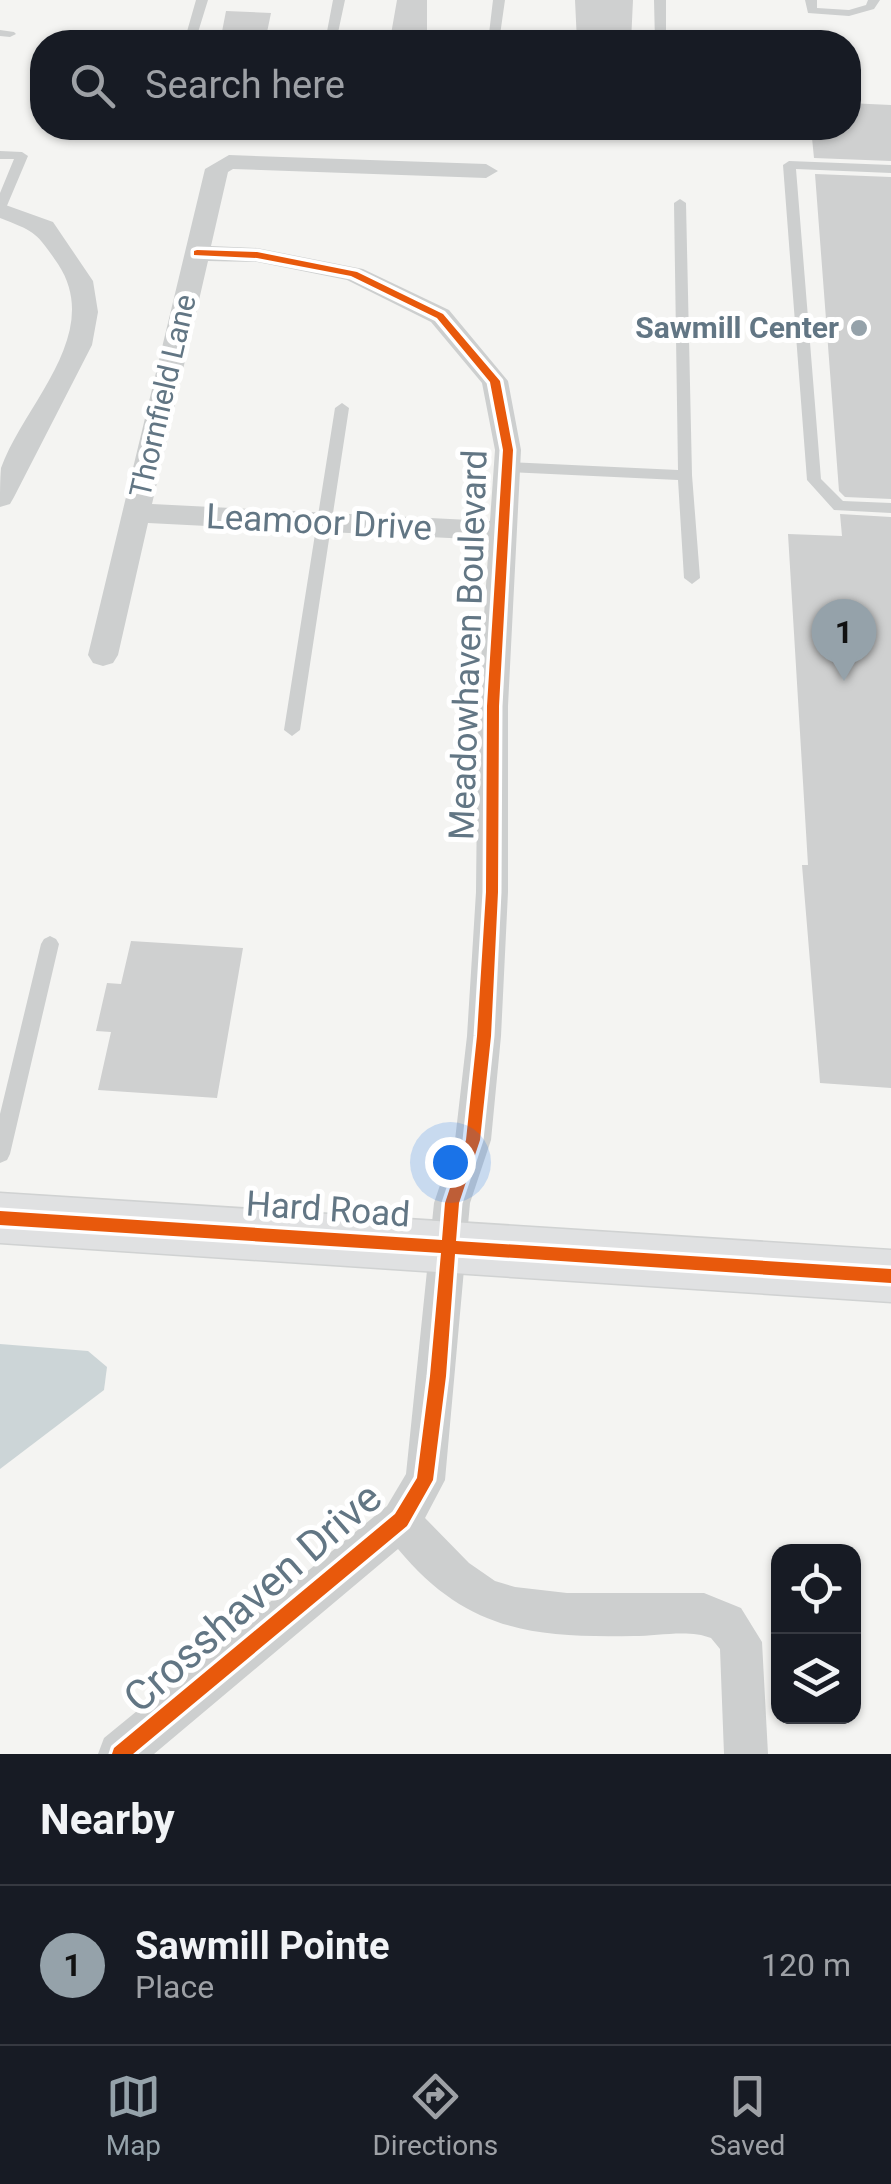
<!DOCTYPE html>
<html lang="en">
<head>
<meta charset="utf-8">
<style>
	body { margin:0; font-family:Roboto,sans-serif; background:#20242c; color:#f1f3f6 }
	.controls { position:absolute; right:30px; bottom:30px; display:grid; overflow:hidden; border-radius:20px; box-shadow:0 2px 8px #0004 }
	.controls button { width:90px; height:90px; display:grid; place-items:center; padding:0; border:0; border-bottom:2px solid #363941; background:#171b24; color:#f1f3f6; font:50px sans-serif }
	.you { position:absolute; left:450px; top:1162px; width:35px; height:35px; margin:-25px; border:8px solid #fff; border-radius:50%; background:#1a73e8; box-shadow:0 0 0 15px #1a73e833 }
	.badge { display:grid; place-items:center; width:65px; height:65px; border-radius:50%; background:#95a2aa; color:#111; font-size:32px; font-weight:700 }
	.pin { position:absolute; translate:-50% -82px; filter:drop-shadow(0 2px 5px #0008) }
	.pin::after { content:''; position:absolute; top:52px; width:35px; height:30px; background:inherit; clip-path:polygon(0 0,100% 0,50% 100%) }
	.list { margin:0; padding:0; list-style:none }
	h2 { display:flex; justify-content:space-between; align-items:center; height:130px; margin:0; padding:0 40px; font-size:42px }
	h2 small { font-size:32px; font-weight:400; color:#9ea1a6 }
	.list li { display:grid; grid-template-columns:65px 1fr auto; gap:30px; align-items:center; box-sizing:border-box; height:160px; padding:0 40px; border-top:2px solid #363941 }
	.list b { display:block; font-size:38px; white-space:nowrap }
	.list p { margin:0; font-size:32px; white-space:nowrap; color:#9ea1a6 }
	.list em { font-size:32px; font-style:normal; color:#9ea1a6 }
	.icon { flex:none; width:55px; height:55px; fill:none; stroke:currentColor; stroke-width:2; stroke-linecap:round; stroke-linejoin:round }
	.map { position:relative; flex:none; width:891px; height:1754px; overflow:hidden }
	.search { position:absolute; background:#171b24; box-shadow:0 2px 8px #0004; left:30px; right:30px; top:30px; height:110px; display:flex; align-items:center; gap:25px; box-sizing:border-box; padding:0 35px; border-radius:40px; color:#9ea1a6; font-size:38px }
	.sheet { height:290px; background:#171b24 }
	nav { display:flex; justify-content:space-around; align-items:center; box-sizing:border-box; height:140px; border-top:2px solid #363941; background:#171b24; font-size:28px; color:#9ea1a6 }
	nav a { display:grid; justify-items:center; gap:5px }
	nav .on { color:#95a2aa }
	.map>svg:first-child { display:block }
</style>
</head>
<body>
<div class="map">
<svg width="891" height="1754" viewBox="0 0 891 1754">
	<rect width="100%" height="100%" fill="#f4f4f2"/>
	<path fill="#ccd5d7" d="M 0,1344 L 88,1351 L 107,1367 L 104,1390 L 0,1469 Z"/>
	<path fill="#cfd0d0" d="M 397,0 L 427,0 L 427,42 L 390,40 Z
		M 575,0 L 633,0 L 631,42 L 577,42 Z
		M 226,11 L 271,13 L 265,42 L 220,42 Z
		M 848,103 L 891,105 L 891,161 L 814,158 L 811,128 L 848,128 Z
		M 815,174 L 891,177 L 891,499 L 845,497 L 839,491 Z
		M 840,514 L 891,517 L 891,1088 L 820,1083 L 802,865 L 808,865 L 788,534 L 842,536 Z
		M 131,941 L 243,948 L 217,1098 L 98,1090 L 111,1032 L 96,1031 L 107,983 L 121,984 Z"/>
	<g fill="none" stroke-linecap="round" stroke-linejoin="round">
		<g stroke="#d0d2d2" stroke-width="3">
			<path id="secondary" d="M 0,1193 L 891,1250 L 891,1302 L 0,1243 Z"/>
		</g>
		<path fill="#cdcfcf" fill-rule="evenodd" d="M 196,0 L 208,0 L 195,42 L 184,42 Z
			M 333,0 L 345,0 L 336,42 L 325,42 Z
			M 493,0 L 505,0 L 499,42 L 488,42 Z
			M 654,0 L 666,0 L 666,30 L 703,33 L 707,34 L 707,38 L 666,37 L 665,42 L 655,42 Z
			M 805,0 L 817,0 L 817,8 L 849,10 L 866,5 L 868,0 L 880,0 L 874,9 L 849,16 L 808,13 Z
			M 0,30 L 14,32 L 16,34 L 10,37 L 0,36 Z
			M 0,151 L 22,152 L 28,156 L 6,208 L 0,212 L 0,193 L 14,159 L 0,159 Z
			M 789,161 L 891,165 L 891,173 L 796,169 L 821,479 L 843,501 L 891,503 L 891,513 L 834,510 L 807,480 L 783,165 Z
			M 680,199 L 686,203 L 692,475 L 700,578 L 692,584 L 684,578 L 678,480 L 507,472 L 500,467 L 507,462 L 678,470 L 674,203 Z
			M 342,403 L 349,408 L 300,730 L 292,736 L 284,730 L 335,408 Z
			M 50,936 L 56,939 L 59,944 L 10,1154 L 7,1160 L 0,1163 L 0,1114 L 41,944 L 44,939 Z"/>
		<path fill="#cdcfcf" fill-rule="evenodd" d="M 229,155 L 486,164 L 498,171 L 486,178 L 233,169 L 228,172 L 211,246 L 257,248 L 363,269 L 449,310 L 508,381 L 521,450 L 508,706 L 508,892 L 501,1036 L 491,1140 L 470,1203 L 445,1480 L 425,1518 L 469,1563 L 495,1581 L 515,1587 L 567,1593 L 704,1593 L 741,1608 L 762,1642 L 768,1754 L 724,1754 L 720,1649 L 711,1638 C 690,1629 657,1636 634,1636 C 533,1638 466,1631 398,1549 L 154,1754 L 98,1754 L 104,1738 L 387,1506 L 406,1474 L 434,1203 L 455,1140 L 467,1036 L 476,892 L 478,706 L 489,540 L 148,523 L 118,655 L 113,663 L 103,666 L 93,663 L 88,655 L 205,169 ZM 208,261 L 257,262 L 347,280 L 431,322 L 482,383 L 495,450 L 490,521 L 152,504 Z
			M 0,203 L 53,222 L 93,281 L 98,312 L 92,345 L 14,497 L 10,504 L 0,507 C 0,495 0,479 1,468 C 24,404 104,334 58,264 C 36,232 36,232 0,218 Z"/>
		<use href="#secondary" fill="#e0e1e2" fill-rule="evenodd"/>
		<g stroke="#fff" stroke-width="7">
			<path id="cycleway" d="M 197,250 L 257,252 L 357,272 L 443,314 L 500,381 L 513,450 L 499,706 L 498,892 L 491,1036 L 480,1140 L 459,1203 L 456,1241 L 891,1269 L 891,1283 L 455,1254 L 446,1376 L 433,1480 L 407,1526 L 133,1754 L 112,1754 L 114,1748 L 395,1514 L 417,1478 L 430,1376 L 441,1253 L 0,1225 L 0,1211 L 442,1240 L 445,1203 L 466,1140 L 477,1036 L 486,892 L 487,706 L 503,450 L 490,382 L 437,318 L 351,276 L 257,258 L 194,255 L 194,251 Z"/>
		</g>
		<use href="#cycleway" fill="#e8590c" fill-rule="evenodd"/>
	</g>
	<circle fill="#95a2aa" stroke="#fff" stroke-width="4" cx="859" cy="328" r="10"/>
	<g text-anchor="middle" stroke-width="10" stroke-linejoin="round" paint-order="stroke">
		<g font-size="30" font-weight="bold" fill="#627684" stroke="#fff" text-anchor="end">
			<text x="839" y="338">Sawmill Center</text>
		</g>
		<g font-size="30" fill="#627684" stroke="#fff">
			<text transform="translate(163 396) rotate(-77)" y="10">Thornfield Lane</text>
		</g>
		<g font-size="35" fill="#627684" stroke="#fff">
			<text transform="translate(319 522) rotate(3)" y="12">Leamoor Drive</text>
			<text transform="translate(468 645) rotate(-88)" y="12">Meadowhaven Boulevard</text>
			<text transform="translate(328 1209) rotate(4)" y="12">Hard Road</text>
		</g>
		<g font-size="42" fill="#627684" stroke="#fff">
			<text transform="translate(252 1597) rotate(-41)" y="15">Crosshaven Drive</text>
		</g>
	</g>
</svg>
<div class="controls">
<button><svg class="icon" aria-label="locate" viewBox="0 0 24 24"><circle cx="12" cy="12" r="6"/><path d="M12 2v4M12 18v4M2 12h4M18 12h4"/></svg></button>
<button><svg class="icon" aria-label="layers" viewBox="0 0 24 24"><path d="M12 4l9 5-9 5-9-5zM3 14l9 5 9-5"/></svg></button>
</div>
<div class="you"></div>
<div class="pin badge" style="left:844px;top:681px">1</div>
<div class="search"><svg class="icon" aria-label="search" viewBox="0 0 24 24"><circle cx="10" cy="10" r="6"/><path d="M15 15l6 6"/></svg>Search here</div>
</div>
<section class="sheet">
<h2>Nearby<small></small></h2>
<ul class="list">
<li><span class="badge">1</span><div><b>Sawmill Pointe</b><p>Place</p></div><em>120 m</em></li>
</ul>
</section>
<nav>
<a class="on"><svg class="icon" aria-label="map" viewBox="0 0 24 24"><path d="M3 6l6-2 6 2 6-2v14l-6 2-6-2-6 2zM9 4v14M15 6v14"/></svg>Map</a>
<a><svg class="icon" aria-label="directions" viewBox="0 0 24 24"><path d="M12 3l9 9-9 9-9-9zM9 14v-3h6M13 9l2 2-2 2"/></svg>Directions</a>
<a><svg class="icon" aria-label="saved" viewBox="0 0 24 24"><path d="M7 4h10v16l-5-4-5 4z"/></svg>Saved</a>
</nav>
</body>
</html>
